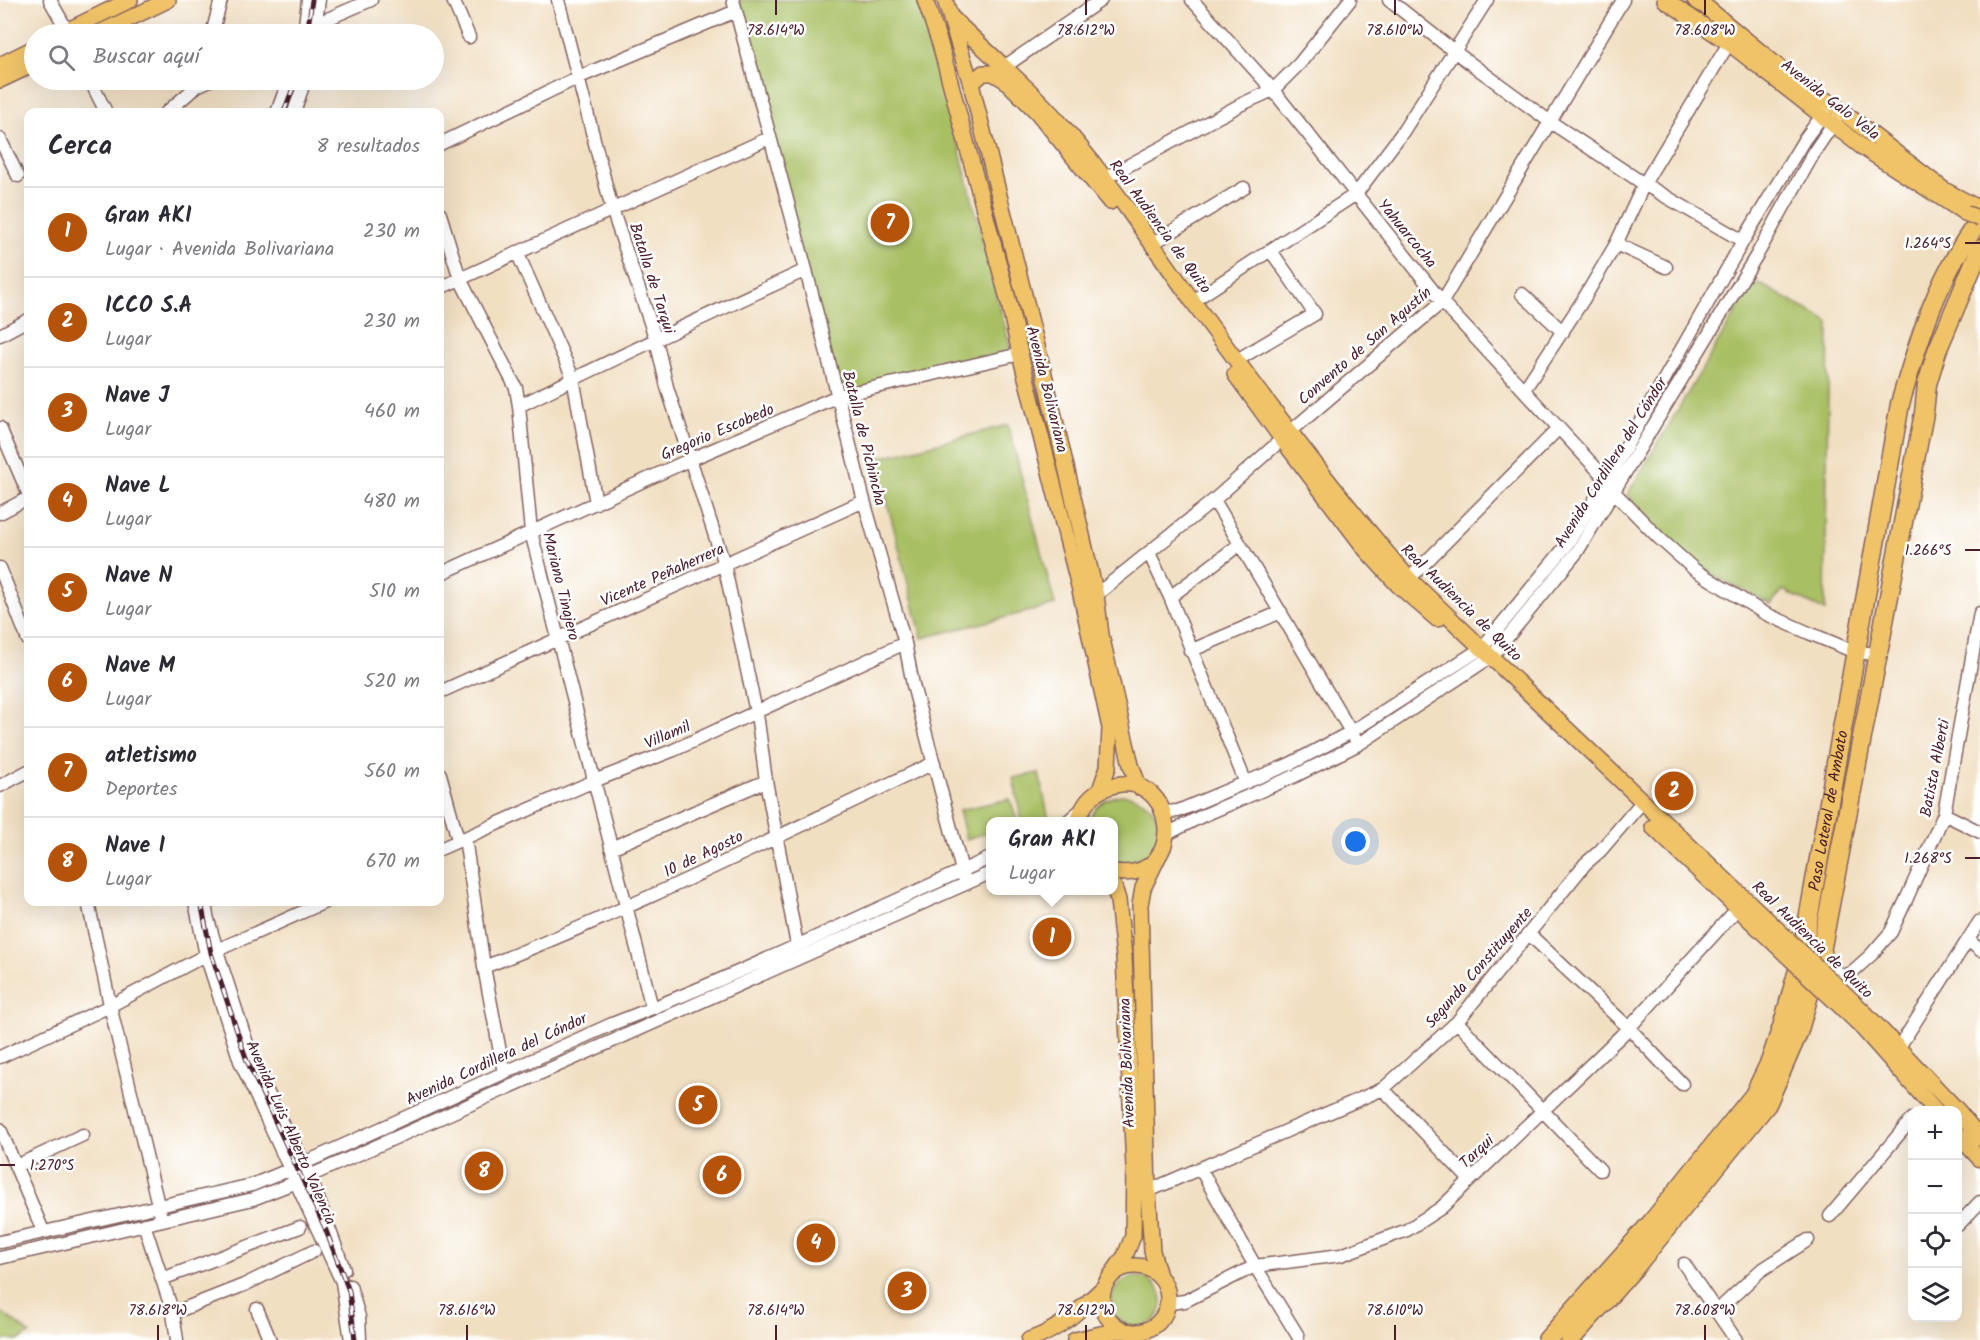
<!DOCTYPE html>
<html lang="es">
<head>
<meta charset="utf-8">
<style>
	body { margin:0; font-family:Kalam,sans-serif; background:#f7f7f7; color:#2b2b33 }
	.controls { position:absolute; right:18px; bottom:18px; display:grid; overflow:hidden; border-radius:12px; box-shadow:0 6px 24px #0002 }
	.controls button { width:54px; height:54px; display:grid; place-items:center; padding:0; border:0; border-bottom:2px solid #e1e1e2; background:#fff; color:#2b2b33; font:30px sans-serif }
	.you { position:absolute; left:1356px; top:842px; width:21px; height:21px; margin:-15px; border:4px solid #fff; border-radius:50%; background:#1a73e8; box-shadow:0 0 0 9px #1a73e833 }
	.badge { display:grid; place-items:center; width:39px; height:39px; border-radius:50%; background:#b45309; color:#fff; font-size:20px; font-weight:700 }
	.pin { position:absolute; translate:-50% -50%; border:3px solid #fff; box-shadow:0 2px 6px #0006 }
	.popup { position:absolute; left:986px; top:817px; width:132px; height:78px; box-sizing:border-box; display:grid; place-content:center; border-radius:12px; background:#fff; filter:drop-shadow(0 2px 4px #0005); font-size:20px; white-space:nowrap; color:#7c7c81 }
	.popup b { font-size:22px; color:#2b2b33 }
	.popup::after { content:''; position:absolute; left:50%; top:100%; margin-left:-12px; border:12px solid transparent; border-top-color:#fff }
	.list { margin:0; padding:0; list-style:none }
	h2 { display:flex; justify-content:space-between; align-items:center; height:78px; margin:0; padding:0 24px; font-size:26px }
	h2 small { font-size:20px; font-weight:400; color:#7c7c81 }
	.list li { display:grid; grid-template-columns:39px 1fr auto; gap:18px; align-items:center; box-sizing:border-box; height:90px; padding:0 24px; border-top:2px solid #e1e1e2 }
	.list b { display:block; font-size:22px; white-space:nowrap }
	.list p { margin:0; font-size:20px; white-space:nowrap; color:#7c7c81 }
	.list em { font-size:20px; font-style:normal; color:#7c7c81 }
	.icon { flex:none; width:33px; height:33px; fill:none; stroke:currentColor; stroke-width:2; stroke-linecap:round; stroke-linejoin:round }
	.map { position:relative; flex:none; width:1980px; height:1340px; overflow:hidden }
	.search { position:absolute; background:#fff; box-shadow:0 6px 24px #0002; left:24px; top:24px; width:420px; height:66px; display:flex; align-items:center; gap:15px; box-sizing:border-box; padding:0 21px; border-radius:33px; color:#7c7c81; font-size:22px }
	.panel { position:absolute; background:#fff; box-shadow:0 6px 24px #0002; left:24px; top:108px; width:420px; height:798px; border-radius:12px }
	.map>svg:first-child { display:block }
</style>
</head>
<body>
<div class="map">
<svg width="1980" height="1340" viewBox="0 0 1980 1340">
	<rect width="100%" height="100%" fill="#fff"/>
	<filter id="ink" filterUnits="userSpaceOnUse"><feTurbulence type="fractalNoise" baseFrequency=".0167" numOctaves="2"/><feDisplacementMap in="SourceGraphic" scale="12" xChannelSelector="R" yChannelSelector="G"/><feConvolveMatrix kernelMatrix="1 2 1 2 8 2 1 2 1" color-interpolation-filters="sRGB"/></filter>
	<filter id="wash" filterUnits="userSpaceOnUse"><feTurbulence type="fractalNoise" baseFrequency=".008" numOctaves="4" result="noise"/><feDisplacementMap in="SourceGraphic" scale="24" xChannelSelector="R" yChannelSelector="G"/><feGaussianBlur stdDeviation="1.35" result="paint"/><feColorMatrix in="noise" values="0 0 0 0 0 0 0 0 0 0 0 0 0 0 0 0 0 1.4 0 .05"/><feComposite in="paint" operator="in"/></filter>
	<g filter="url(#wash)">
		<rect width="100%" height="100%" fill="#f1dfc2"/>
		<path fill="#a8bf64" stroke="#796f48" stroke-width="1.5" d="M 734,0 L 917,0 L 935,54 L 1013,358 L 836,396 Z
			M 1758,283 L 1829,322 L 1825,611 L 1783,590 L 1771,604 L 1688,563 L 1627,495 L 1741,304 Z
			M 1008,425 L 1055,605 L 922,638 L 876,459 Z
			M 1039,773 L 1049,820 L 1022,821 L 1013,778 Z
			M 1120,795 C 1128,795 1136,796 1143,801 C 1169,817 1161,857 1133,865 C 1127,867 1120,865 1114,865 L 1114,822 L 1089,822 C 1094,806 1104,799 1120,795 Z
			M 1010,799 L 1017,821 L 990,822 L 990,832 L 966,839 L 959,810 Z
			M1112 1302a25 25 0 1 1 50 0a25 25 0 1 1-50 0Z
			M 3,1313 L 30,1334 L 19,1340 L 0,1340 L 0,1315 Z"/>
	</g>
	<g filter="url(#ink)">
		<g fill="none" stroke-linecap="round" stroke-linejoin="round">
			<g stroke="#846260" stroke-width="15">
				<path id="minor" d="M 50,0 L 69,34
					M 453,0 L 469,37
					M 558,0 L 612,209 L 656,340 L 667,387 L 724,564 L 758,721 L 766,781 L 797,945
					M 733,0 L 806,270 L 864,501 L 905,643 L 913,685 L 964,878
					M 1192,0 L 1273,90 L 1442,302 L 1607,480
					M 1389,0 L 1455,52 L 1549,121 L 1644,184 L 1743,241
					M 316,24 L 371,0
					M 212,34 L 221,0
					M 304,34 L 308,0
					M 314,34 L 319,0
					M 1000,72 L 1004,67 L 1101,0
					M 90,80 L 106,112
					M 167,112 L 197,86 L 210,80
					M 277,112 L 289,80
					M 294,112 L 305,80
					M 0,139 L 18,176
					M 440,144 L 577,78 L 736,11
					M 1105,178 L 1242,104 L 1273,90 L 1300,63 L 1350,0
					M 440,214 L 460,279 L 516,388 L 519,406 L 531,532 L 652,1008
					M 1153,243 L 1244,188
					M 1616,244 L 1666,267
					M 517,252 L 573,378 L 596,503
					M 440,288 L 769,138
					M 1522,294 L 1563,332
					M 1193,301 L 1356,194 L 1402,133 L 1487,0
					M 0,335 L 28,320
					M 1237,360 L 1315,314 L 1271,251
					M 1524,390 L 1583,300 L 1616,244 L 1644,184 L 1732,38
					M 519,406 C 614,358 710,314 806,270
					M 0,428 L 28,493
					M 1613,491 L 1659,538 L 1695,570 L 1764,613 L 1809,633 L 1855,652 L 1879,654
					M 1214,500 L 1354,737
					M 0,513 L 28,498
					M 1149,553 L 1170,597 L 1245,781
					M 0,568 L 28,640
					M 440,574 L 689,460 L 838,396 L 1020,354
					M 1409,579 L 1559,428
					M 1096,595 L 1214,500 L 1291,431 L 1442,302 L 1623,0
					M 1170,597 L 1240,544
					M 1190,651 L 1281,612
					M 440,692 L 864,501
					M 440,774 L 458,840
					M 0,786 L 28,771
					M 1164,812 L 1178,811 L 1290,764 L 1351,732 L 1482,648 L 1566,546 L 1607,480 L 1743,241 L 1804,140 L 1827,109
					M 1944,814 L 1980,832
					M 1067,822 L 1082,809
					M 1167,834 L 1202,816 L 1295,776 L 1359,744 L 1492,656 L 1577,552 L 1758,253 L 1816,149 L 1837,118
					M 465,838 L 484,967 L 504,1073
					M 611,848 L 766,781
					M 440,849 L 594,781 L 674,750 L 905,643
					M 88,902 L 112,1014 L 160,1213
					M 195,902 L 206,955 L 240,1061 L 342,1282 L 351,1340
					M 205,902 L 207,916 L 217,951 L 252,1059 L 285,1130 L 305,1163 L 344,1269
					M 1529,934 L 1629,1028 L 1682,1084
					M 1968,940 L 1980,950
					M 1820,957 L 1840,974 L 1846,975 L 1852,972 L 1871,955 L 1891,932 L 1906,900 L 1944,814 L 1980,613
					M 484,967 C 638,907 785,832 934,763
					M 1457,1022 L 1600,1170
					M 1892,1053 L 1899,1047 L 1980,921
					M 0,1057 L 110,1006 L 206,955 L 325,902
					M 1383,1089 L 1470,1180
					M 0,1129 L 43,1231
					M 16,1166 L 83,1135
					M 1200,1168 L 1255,1266 L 1298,1336
					M 1148,1191 L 1383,1089 L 1457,1022 L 1585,864 L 1600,851 L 1642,802
					M 1830,1216 L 1912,1119
					M 144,1224 L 173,1313 L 177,1340
					M 1958,1225 L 1980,1202
					M 0,1242 L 252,1185 L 291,1169 L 612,1024 C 741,974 865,914 990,858
					M 0,1258 L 253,1199 L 296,1182 L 990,873
					M 1684,1264 L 1736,1340
					M 162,1279 L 300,1227
					M 350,1286 L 359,1317 L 360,1340
					M 1169,1303 L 1185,1301 L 1255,1266 L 1341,1255 L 1407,1230 L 1441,1208 L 1629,1028 L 1737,909
					M 257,1309 L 270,1340
					M 1716,1312 L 1760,1271 L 1808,1240
					M 173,1313 L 244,1285 L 314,1251"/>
			</g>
			<g stroke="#846260" stroke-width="18">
				<path id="major" d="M 925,0 L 940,44 L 1009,303 L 1020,354 L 1080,590 L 1110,728 L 1108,767 L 1100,790
					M 945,0 L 971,84 L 1047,386 L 1096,595 L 1101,635 L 1131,765 L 1139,787
					M 1665,0 L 1729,43 L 1862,147 L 1965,213
					M 1695,0 L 1705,6 L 1804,88 L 1831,103 L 1944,190 L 1980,209
					M 951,17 C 990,55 1032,90 1067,131 C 1114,186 1152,245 1194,303 C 1263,397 1333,491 1409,579 L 1759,912
					M 60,34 L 130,0
					M 97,34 L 168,0
					M 0,65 L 34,48
					M 0,80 L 34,64
					M 971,84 L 983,73 L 993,73 L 1005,80 L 1038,113 L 1110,202
					M 1235,374 L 1282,439 L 1367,551 L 1398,585 L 1437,619
					M 1078,822 C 1082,806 1091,794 1106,788 C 1175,760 1193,883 1114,872
					M 1653,827 L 1750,920
					M 1866,1014 L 1957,1110
					M 1858,1023 L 1935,1110
					M 1958,1111 L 1980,1138
					M 1958,1135 L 1980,1159
					M1102 1299a33 33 0 1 1 66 0a33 33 0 1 1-66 0Z
					M 1159,1276 L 1152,1251 L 1148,1191 L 1140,905 L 1143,888 L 1160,853
					M 1110,1277 L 1125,1256 L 1133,1236 L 1134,1167 L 1124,957 L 1118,900 L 1114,887
					M 1029,1340 C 1060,1330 1081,1309 1104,1287
					M 1075,1340 L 1122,1329"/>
			</g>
			<g stroke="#846260" stroke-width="21">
				<g id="highway">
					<path id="s1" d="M 1547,1340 L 1652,1222 L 1754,1095 L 1770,1062 L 1782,1027 L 1801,959 L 1900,404 C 1920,335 1937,278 1980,219"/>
					<path d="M 1570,1340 L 1635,1267 L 1767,1104 L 1798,1033 L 1820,957 L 1924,413 L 1927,384 L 1937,351 L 1980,249"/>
				</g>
			</g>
			<use href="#minor" stroke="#fff" stroke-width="12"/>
			<use href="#major" stroke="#f0c369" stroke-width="15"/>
			<use href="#highway" stroke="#f0c369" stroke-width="18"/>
			<g stroke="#4a1f2b" stroke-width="5">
				<path id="rail" d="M 307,34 L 312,0
					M 284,112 L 296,80
					M 201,902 L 211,953 L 247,1061 L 325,1228 L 349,1291 L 355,1340"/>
			</g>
			<use href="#rail" stroke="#fff" stroke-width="3" stroke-dasharray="9" stroke-linecap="butt"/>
			<g stroke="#846260" stroke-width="18" stroke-linecap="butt">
				<path id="major-bridge" d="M 1965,213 L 1980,219
					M 1759,912 L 1866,1014
					M 1750,920 L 1858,1023"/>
			</g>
			<use href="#major-bridge" stroke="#f0c369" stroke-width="15"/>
		</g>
	</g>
	<path fill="none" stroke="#4a1f2b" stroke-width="2" d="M 776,0 L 776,15M 1086,0 L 1086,15M 1395,0 L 1395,15M 1705,0 L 1705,15M 1965,243 L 1980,243M 1965,550 L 1980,550M 1965,858 L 1980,858M 0,1165 L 15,1165M 158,1325 L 158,1340M 467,1325 L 467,1340M 776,1325 L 776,1340M 1086,1325 L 1086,1340M 1395,1325 L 1395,1340M 1705,1325 L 1705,1340"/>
	<g text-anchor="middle" stroke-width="5" stroke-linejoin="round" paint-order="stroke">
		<g font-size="16" fill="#4a1f2b" stroke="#fff">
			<text transform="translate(1831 99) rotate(38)" y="6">Avenida Galo Vela</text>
			<text transform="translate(1161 226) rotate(54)" y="6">Real Audiencia de Quito</text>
			<text transform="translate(1408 233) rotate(51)" y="6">Yahuarcocha</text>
			<text transform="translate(653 278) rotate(72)" y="6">Batalla de Tarqui</text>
			<text transform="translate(1364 345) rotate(-41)" y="6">Convento de San Agustín</text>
			<text transform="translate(1048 389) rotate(76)" y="6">Avenida Bolivariana</text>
			<text transform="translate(717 431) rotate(-23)" y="6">Gregorio Escobedo</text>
			<text transform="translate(865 438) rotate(76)" y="6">Batalla de Pichincha</text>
			<text transform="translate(1610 462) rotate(-58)" y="6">Avenida Cordillera del Cóndor</text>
			<text transform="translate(662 574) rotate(-24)" y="6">Vicente Peñaherrera</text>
			<text transform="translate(562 586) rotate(76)" y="6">Mariano Tinajero</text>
			<text transform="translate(1462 602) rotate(44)" y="6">Real Audiencia de Quito</text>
			<text transform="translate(667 734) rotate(-23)" y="6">Villamil</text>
			<text transform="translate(1934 768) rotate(-79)" y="6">Batista Alberti</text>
			<text dy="6" stroke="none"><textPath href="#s1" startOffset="616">Paso Lateral de Ambato</textPath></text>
			<text transform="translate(703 853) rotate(-26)" y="6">10 de Agosto</text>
			<text transform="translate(1813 939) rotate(44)" y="6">Real Audiencia de Quito</text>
			<text transform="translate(1478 967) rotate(-49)" y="6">Segunda Constituyente</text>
			<text transform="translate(496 1058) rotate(-25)" y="6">Avenida Cordillera del Cóndor</text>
			<text transform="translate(1126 1063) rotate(-92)" y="6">Avenida Bolivariana</text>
			<text transform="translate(292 1132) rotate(66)" y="6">Avenida Luis Alberto Valencia</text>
			<text transform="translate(1476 1151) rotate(-43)" y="6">Tarqui</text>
		</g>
	</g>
	<g font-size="15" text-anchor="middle" fill="#4a1f2b" stroke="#fff" stroke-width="5" stroke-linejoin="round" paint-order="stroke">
		<text x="776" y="35">78.614°W</text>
		<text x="1086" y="35">78.612°W</text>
		<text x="1395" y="35">78.610°W</text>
		<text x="1705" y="35">78.608°W</text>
		<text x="1928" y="248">1.264°S</text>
		<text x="1928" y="555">1.266°S</text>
		<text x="1928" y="863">1.268°S</text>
		<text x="52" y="1170">1.270°S</text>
		<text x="158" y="1315">78.618°W</text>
		<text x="467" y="1315">78.616°W</text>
		<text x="776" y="1315">78.614°W</text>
		<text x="1086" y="1315">78.612°W</text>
		<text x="1395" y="1315">78.610°W</text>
		<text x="1705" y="1315">78.608°W</text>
	</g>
</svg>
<div class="controls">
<button>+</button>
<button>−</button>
<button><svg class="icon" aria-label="locate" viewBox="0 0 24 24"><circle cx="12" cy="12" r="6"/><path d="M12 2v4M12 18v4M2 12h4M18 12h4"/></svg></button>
<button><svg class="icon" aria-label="layers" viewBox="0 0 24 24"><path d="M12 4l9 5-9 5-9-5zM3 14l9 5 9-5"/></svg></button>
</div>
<div class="you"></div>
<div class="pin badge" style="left:1052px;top:937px">1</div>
<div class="popup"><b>Gran AKI</b>Lugar</div>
<div class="pin badge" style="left:1674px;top:791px">2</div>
<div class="pin badge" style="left:907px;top:1291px">3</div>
<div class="pin badge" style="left:816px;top:1243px">4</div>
<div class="pin badge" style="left:698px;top:1105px">5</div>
<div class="pin badge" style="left:722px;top:1175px">6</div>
<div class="pin badge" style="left:890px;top:223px">7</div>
<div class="pin badge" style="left:484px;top:1171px">8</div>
<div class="search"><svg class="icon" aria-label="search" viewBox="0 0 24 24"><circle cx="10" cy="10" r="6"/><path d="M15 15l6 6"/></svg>Buscar aquí</div>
<section class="panel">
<h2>Cerca<small>8 resultados</small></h2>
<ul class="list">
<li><span class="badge">1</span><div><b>Gran AKI</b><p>Lugar · Avenida Bolivariana</p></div><em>230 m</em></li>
<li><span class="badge">2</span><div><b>ICCO S.A</b><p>Lugar</p></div><em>230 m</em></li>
<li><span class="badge">3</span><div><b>Nave J</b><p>Lugar</p></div><em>460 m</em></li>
<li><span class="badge">4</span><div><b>Nave L</b><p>Lugar</p></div><em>480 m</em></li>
<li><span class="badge">5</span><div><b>Nave N</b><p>Lugar</p></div><em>510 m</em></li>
<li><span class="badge">6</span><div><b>Nave M</b><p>Lugar</p></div><em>520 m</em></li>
<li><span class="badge">7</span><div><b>atletismo</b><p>Deportes</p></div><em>560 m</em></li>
<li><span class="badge">8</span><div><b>Nave I</b><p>Lugar</p></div><em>670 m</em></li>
</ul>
</section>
</div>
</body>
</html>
